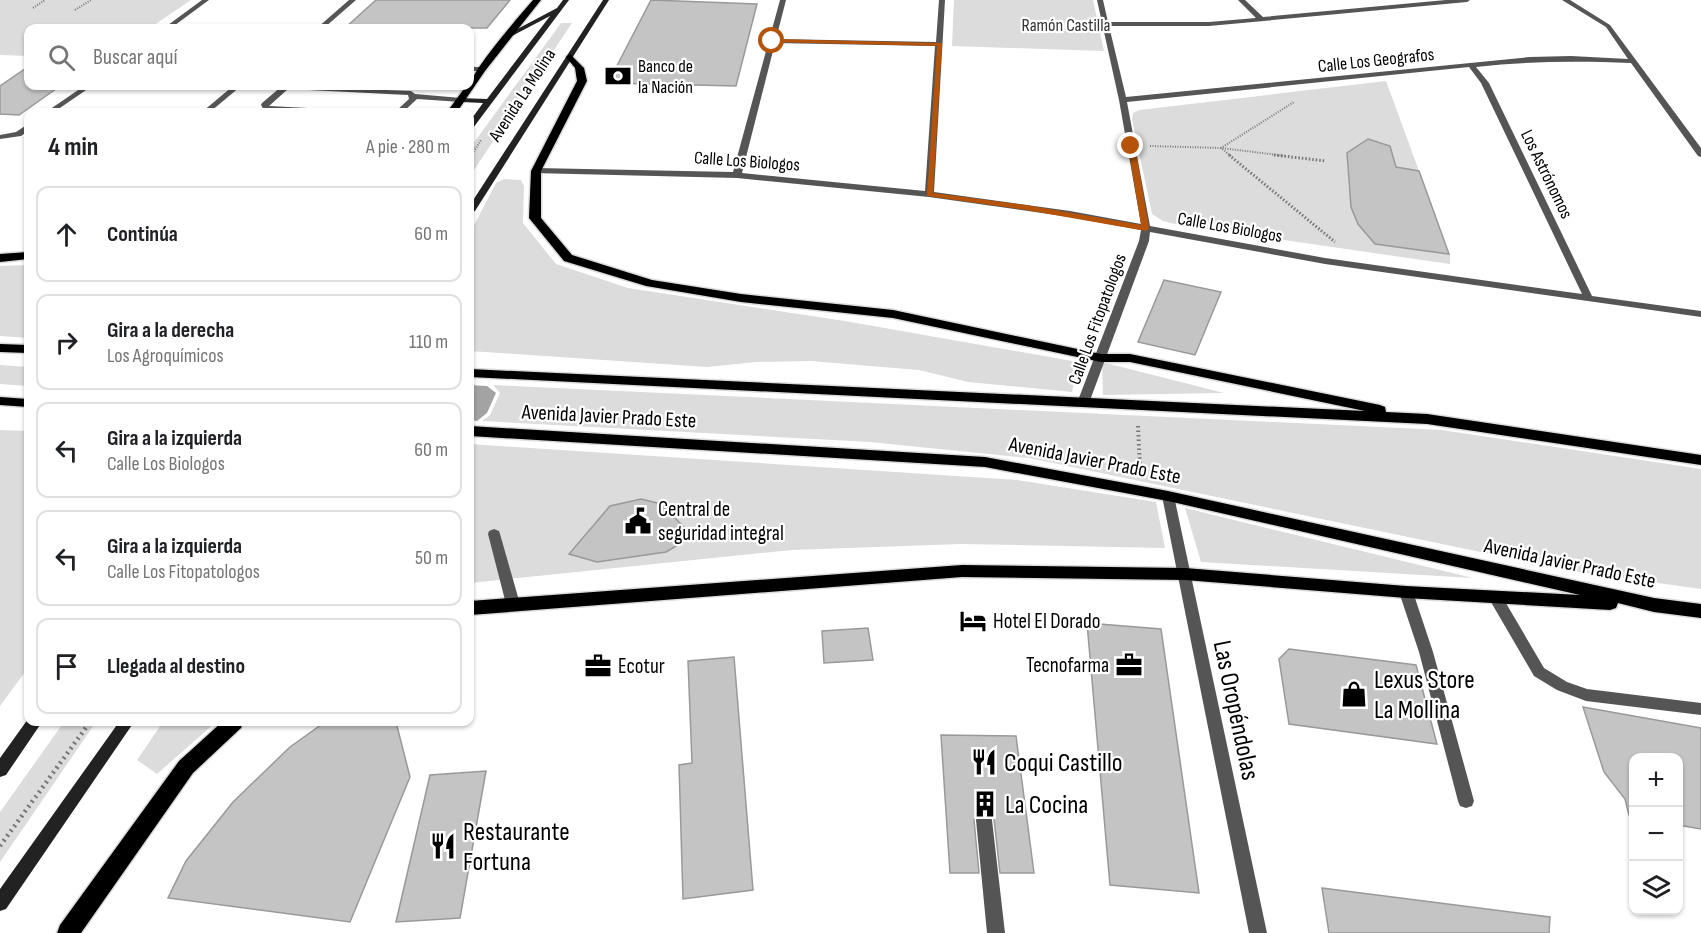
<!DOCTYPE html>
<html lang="es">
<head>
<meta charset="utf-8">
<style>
	body { margin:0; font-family:"Sofia Sans Condensed",sans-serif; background:#f2f2f2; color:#202124 }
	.controls { position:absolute; right:18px; bottom:18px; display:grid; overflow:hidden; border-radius:12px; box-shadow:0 2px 4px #0004 }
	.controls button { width:54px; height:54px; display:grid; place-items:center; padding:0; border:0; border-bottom:2px solid #e0e0e0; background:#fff; color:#202124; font:30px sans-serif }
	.stop { position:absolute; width:18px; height:18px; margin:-14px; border:4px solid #b45309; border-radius:50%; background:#fff }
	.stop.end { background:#b45309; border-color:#fff; box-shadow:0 2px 6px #0008 }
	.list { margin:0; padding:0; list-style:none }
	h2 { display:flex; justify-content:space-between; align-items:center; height:78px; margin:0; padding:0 24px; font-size:26px }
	h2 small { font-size:20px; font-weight:400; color:#757577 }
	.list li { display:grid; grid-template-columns:39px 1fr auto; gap:18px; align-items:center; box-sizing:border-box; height:96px; margin:0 12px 12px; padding:0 12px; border:2px solid #e0e0e0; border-radius:12px }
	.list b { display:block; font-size:22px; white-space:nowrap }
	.list p { margin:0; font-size:20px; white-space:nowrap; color:#757577 }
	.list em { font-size:20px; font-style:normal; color:#757577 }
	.icon { flex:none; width:33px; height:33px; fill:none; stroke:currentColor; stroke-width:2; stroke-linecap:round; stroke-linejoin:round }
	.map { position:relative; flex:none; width:1701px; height:933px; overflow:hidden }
	.search { position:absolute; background:#fff; box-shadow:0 2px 4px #0004; left:24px; top:24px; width:450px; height:66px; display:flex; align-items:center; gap:15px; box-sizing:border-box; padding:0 21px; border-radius:12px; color:#757577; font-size:22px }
	.panel { position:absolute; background:#fff; box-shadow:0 2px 4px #0004; left:24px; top:108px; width:450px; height:618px; border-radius:12px }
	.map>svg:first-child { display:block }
</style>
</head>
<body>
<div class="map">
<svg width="1701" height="933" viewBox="0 0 1701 933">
	<rect width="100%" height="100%" fill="#fff"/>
	<path fill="#dcdcdc" d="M 0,0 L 191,0 L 150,28 L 28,28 L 28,56 L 0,55 Z
		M 954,0 L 1093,0 L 1104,51 L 952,46 Z
		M 561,23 L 572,23 L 470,176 L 470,148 Z
		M 1386,81 L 1419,171 L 1347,160 C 1350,200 1348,212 1375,244 L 1450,254 L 1450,264 L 1179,225 L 1163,221 L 1152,214 L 1132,119 L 1133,113 L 1139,110 Z
		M 504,179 L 521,180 L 524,186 L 523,223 L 556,264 L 628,288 L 845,321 L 1078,362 L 1072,392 L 968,382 L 919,370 L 811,361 L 756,362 L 707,367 L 470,351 L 470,233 L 496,183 Z
		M 28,265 L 28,338 L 0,336 L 0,266 Z
		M 1102,362 L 1224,393 L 1103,395 Z
		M 0,365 L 28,367 L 28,386 L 0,384 Z
		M 493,385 L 1442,430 L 1701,469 L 1701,589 L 1572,571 L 1029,458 L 870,442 L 482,421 L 490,415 L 500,393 Z
		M 0,430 L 28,431 L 28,668 L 0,706 Z
		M 470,444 L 1017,480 L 1156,502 L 1165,548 L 961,544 L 792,550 L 470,583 Z
		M 1185,508 L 1473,578 L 1201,562 Z
		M 64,722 L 96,722 L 0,862 L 0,812 Z
		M 163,722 L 216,722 L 157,774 L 137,760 Z"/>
	<path fill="#a3a3a3" d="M 470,385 L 487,386 L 496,393 L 487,413 L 477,421 L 470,420 Z"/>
	<path fill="#c4c4c4" stroke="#999" stroke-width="1.5" d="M 376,0 L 510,0 L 487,28 L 345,28 Z
		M 651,0 L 757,4 L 736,86 L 608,83 Z
		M 28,67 L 28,86 L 60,86 L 19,115 L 0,114 L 0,86 Z
		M 1368,139 L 1390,146 L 1396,167 L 1419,171 L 1449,254 L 1375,244 L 1358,224 L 1351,207 L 1347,153 Z
		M 1164,280 L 1221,292 L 1195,355 L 1138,342 Z
		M 641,499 L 661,504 L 693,536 L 666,552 L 597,562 L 569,554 L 610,506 Z
		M 1087,623 L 1161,629 L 1199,893 L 1110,885 Z
		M 868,628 L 873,660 L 824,663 L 822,631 Z
		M 1289,649 L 1416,665 L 1437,744 L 1289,724 L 1279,659 Z
		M 734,657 L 753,890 L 683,899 L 679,765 L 692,763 L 688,661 Z
		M 1583,707 L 1701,728 L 1701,829 L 1678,825 L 1678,758 L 1634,758 L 1634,816 L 1629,815 L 1625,799 L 1604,772 Z
		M 325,722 L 396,722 L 410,777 L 350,922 L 168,898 L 186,861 L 233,802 L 290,747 Z
		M 941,735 L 1016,736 L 1034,873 L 1000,873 L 994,819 L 991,813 L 985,811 L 977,813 L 974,820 L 979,873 L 950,873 Z
		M 486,771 L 460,918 L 396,922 L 430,775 Z
		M 1322,888 L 1550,917 L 1549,933 L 1329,933 Z"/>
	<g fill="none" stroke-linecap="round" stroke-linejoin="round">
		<g stroke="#dbdbdb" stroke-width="3">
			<path id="primary" d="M 533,0 L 541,0 L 485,71 L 457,112 L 447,112 L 466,86 L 470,86 C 470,72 521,14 533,0 Z
				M 570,54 L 584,68 L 587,81 L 541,171 L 541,218 L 572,255 L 652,280 L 741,294 L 893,310 L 1101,354 L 1130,354 L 1380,405 L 1385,407 L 1386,412 L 1427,414 L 1701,455 L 1701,465 L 1427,424 L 470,377 L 470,369 L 1365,411 L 1130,362 L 1101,362 L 893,318 L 741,302 L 646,286 L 564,261 L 529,218 L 531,171 L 577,81 L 575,68 L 566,57 Z
				M 28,252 L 28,259 L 0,262 L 0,254 Z
				M 0,344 L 28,345 L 28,353 L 0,352 Z
				M 0,397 L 28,399 L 28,407 L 0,405 Z
				M 470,426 L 985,457 L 1168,491 L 1654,598 L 1701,604 L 1701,618 L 1654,612 L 1618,603 L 1616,608 L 1610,610 L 1406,598 L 1185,580 L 962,577 L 470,615 L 470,601 L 962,565 L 1185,568 L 1406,586 L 1580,595 L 1168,501 L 985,467 L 470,436 Z
				M 222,722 L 243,722 L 241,728 L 193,773 L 81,933 L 57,933 L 60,925 L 179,761 Z"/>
		</g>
		<path stroke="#777" stroke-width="2" stroke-dasharray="1 1.5" stroke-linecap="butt" d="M 33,8 L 45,0
			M 75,10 L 91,0
			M 1150,146 L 1221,148 L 1286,156
			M 471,156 L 481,140
			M 1231,156 L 1221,148 L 1294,102"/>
		<path stroke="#777" stroke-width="3" stroke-dasharray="1.5 2" stroke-linecap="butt" d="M 1229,155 L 1335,242
			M 1274,155 L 1326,161
			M 470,157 L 472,155"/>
		<path stroke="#777" stroke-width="4" stroke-dasharray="1.5 3" stroke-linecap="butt" d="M 1138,426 L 1140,469"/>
		<path stroke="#777" stroke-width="4.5" stroke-dasharray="2 4" stroke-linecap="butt" d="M 0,846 L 90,722"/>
		<path fill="#555" fill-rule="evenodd" d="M 233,86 L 241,86 L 210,112 L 202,112 Z
			M 282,86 L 411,91 L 415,94 L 461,98 L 465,100 L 461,102 L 417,99 L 403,112 L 395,112 L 409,99 L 408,95 L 288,89 L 269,106 L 346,110 L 350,112 L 310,112 L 264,110 L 261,105 L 262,103 Z
			M 494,529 L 499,531 L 500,534 L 520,604 L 518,608 L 513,609 L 508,608 L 506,604 L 488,534 L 489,531 Z
			M 1406,587 L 1411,588 L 1413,592 L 1433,652 L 1474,801 L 1472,806 L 1466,808 L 1460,806 L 1458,801 L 1419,652 L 1399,592 L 1401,588 Z
			M 1495,592 L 1500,593 L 1544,668 L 1567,682 L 1587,689 L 1701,703 L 1701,715 L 1586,701 L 1557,690 L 1534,676 L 1488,597 L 1490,593 Z
			M 984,813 L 990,815 L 992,820 L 1005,933 L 987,933 L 976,820 L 978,815 Z"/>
		<path fill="#555" fill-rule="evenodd" d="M 202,0 L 209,0 L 171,28 L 164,28 Z
			M 349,0 L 356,0 L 324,28 L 317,28 Z
			M 780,0 L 786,0 L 776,39 L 936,42 L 939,0 L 945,0 L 934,192 L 1070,211 L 1141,224 L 1119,100 L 1097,0 L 1103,0 L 1108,22 L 1209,22 L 1256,18 L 1238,0 L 1245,0 L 1263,17 L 1446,0 L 1470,0 L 1467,2 L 1209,26 L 1109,26 L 1126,97 L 1530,57 L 1571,56 L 1628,59 L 1606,27 L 1562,0 L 1570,0 L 1610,25 L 1701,148 L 1701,157 L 1698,156 L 1631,63 C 1578,61 1529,61 1476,67 L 1489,83 L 1592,296 L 1701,311 L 1701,317 L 1325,264 L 1150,232 L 1149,241 L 1089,403 L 1083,407 L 1077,403 L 1139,241 L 1141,230 L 1070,217 L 929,197 L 737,178 L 533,173 L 533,169 L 536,168 L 733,172 ZM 775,43 L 935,46 L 925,191 L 742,173 ZM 1469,67 L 1481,83 L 1582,294 L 1325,258 L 1150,226 L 1127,102 Z
			M 470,67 L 482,67 L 486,69 L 482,71 L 470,71 Z
			M 84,86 L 92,86 L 54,112 L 46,112 Z
			M 25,126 L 28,126 L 28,131 L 21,136 L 0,139 L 0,135 L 16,132 Z
			M 1168,492 L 1174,496 L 1267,933 L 1249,933 L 1162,496 Z"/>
		<path fill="#222" fill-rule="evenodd" d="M 563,0 L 569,0 L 473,128 L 470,128 L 470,121 L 483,103 L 461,102 L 457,100 L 458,98 L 487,99 L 550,16 L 510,37 L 506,37 L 506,35 L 557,8 Z
			M 603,0 L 609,0 L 475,211 L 470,214 L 470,205 Z
			M 28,719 L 28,722 L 42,722 L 6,775 L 0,777 L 0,758 Z
			M 119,722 L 134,722 L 6,909 L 0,911 L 0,889 Z"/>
		<use href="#primary" fill="#000" fill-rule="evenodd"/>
	</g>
	<path fill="#b45309" d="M 772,39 L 942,43 L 933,193 L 1026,205 L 1141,225 L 1128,146 L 1131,143 L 1135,146 L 1149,228 L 1146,231 L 1026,210 L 927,196 L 937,46 L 770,42 Z"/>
	<defs>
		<g id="bank-bare" transform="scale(2.07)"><path d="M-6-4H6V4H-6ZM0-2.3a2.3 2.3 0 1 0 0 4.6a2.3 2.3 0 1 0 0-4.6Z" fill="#000" stroke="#fff" stroke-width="2.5" paint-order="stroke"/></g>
		<g id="civic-bare" transform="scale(2.07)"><path d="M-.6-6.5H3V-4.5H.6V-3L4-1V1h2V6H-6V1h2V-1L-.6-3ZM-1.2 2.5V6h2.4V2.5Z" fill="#000" stroke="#fff" stroke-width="2.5" paint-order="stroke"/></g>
		<g id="hotel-bare" transform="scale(2.07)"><path d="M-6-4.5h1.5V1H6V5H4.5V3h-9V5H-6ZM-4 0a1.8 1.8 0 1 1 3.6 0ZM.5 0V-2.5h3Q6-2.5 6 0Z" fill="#000" stroke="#fff" stroke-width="2.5" paint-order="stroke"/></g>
		<g id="office-bare" transform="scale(2.07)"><path d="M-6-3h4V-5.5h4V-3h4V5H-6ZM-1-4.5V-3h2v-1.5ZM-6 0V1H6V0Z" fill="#000" stroke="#fff" stroke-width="2.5" paint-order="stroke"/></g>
		<g id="shop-bare" transform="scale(2.07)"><path d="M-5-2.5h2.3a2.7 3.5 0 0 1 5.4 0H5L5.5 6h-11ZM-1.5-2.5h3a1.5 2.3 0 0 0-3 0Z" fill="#000" stroke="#fff" stroke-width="2.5" paint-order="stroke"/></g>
		<g id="restaurant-bare" transform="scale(2.07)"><path d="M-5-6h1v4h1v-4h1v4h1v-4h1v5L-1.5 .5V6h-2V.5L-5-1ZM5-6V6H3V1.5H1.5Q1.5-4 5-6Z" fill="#000" stroke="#fff" stroke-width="2.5" paint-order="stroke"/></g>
		<g id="building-bare" transform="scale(2.07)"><path d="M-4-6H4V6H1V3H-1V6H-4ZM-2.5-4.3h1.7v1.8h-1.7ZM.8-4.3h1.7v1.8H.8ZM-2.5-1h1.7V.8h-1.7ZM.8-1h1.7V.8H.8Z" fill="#000" stroke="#fff" stroke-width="2.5" paint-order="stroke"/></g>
	</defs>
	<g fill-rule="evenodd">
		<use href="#bank-bare" x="618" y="76"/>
		<use href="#civic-bare" x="638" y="521"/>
		<use href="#hotel-bare" x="973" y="621"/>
		<use href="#office-bare" x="1129" y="665"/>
		<use href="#office-bare" x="598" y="666"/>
		<use href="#shop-bare" x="1354" y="694"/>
		<use href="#restaurant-bare" x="984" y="762"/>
		<use href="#building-bare" x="985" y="804"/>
		<use href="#restaurant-bare" x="443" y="846"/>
	</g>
	<g text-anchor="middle" stroke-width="4.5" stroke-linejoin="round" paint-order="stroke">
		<g font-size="18" fill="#333" stroke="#fff">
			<text x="1066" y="31">Ramón Castilla</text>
		</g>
		<g font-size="18" fill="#000" stroke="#fff">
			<text transform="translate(1376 60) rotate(-6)" y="6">Calle Los Geografos</text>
			<text transform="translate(522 95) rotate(-57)" y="6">Avenida La Molina</text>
			<text transform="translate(747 161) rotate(4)" y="6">Calle Los Biologos</text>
			<text transform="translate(1547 174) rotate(64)" y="6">Los Astrónomos</text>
			<text transform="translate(1230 227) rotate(10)" y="6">Calle Los Biologos</text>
			<text transform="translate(1097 319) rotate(-70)" y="6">Calle Los Fitopatologos</text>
		</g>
		<g font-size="18" fill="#000" stroke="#fff" text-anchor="start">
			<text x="638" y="72">Banco de<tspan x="638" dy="21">la Nación</tspan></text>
		</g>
		<g font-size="21" fill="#000" stroke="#fff">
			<text transform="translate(609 416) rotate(3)" y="7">Avenida Javier Prado Este</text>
			<text transform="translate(1095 460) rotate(11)" y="7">Avenida Javier Prado Este</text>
			<text transform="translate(1570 563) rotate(12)" y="7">Avenida Javier Prado Este</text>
		</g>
		<g font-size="21" fill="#000" stroke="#fff" text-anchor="start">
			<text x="658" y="516">Central de<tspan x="658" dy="24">seguridad integral</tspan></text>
			<text x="993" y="628">Hotel El Dorado</text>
			<text x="1109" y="672" text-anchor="end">Tecnofarma</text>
			<text x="618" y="673">Ecotur</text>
		</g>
		<g font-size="26" fill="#000" stroke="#fff" text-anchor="start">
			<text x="1374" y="688">Lexus Store<tspan x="1374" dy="30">La Mollina</tspan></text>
			<text x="1004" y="771">Coqui Castillo</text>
			<text x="1005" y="813">La Cocina</text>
			<text x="463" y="840">Restaurante<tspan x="463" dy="30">Fortuna</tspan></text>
		</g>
		<g font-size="26" fill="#000" stroke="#fff">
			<text transform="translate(1237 710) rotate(78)" y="9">Las Oropéndolas</text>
		</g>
	</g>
</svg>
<div class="controls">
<button>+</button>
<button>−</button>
<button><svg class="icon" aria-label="layers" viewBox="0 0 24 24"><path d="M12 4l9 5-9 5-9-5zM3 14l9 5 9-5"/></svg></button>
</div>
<div class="stop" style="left:772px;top:41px"></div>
<div class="stop end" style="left:1131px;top:146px"></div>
<div class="search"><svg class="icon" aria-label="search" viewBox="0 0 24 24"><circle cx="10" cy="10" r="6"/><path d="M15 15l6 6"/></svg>Buscar aquí</div>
<section class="panel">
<h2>4 min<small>A pie · 280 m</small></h2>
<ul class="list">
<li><svg class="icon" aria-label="ahead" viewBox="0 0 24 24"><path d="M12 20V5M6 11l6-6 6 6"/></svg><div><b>Continúa</b></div><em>60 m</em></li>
<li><svg class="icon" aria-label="right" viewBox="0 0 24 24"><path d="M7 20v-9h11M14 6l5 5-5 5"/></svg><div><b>Gira a la derecha</b><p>Los Agroquímicos</p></div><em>110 m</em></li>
<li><svg class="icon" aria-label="left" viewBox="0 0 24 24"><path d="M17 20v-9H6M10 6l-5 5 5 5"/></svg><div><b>Gira a la izquierda</b><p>Calle Los Biologos</p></div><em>60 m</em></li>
<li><svg class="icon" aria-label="left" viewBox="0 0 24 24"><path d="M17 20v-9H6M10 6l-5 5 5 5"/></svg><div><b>Gira a la izquierda</b><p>Calle Los Fitopatologos</p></div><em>50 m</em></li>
<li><svg class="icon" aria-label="arrive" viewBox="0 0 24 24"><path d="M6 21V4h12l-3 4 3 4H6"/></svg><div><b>Llegada al destino</b></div></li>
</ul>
</section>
</div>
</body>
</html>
